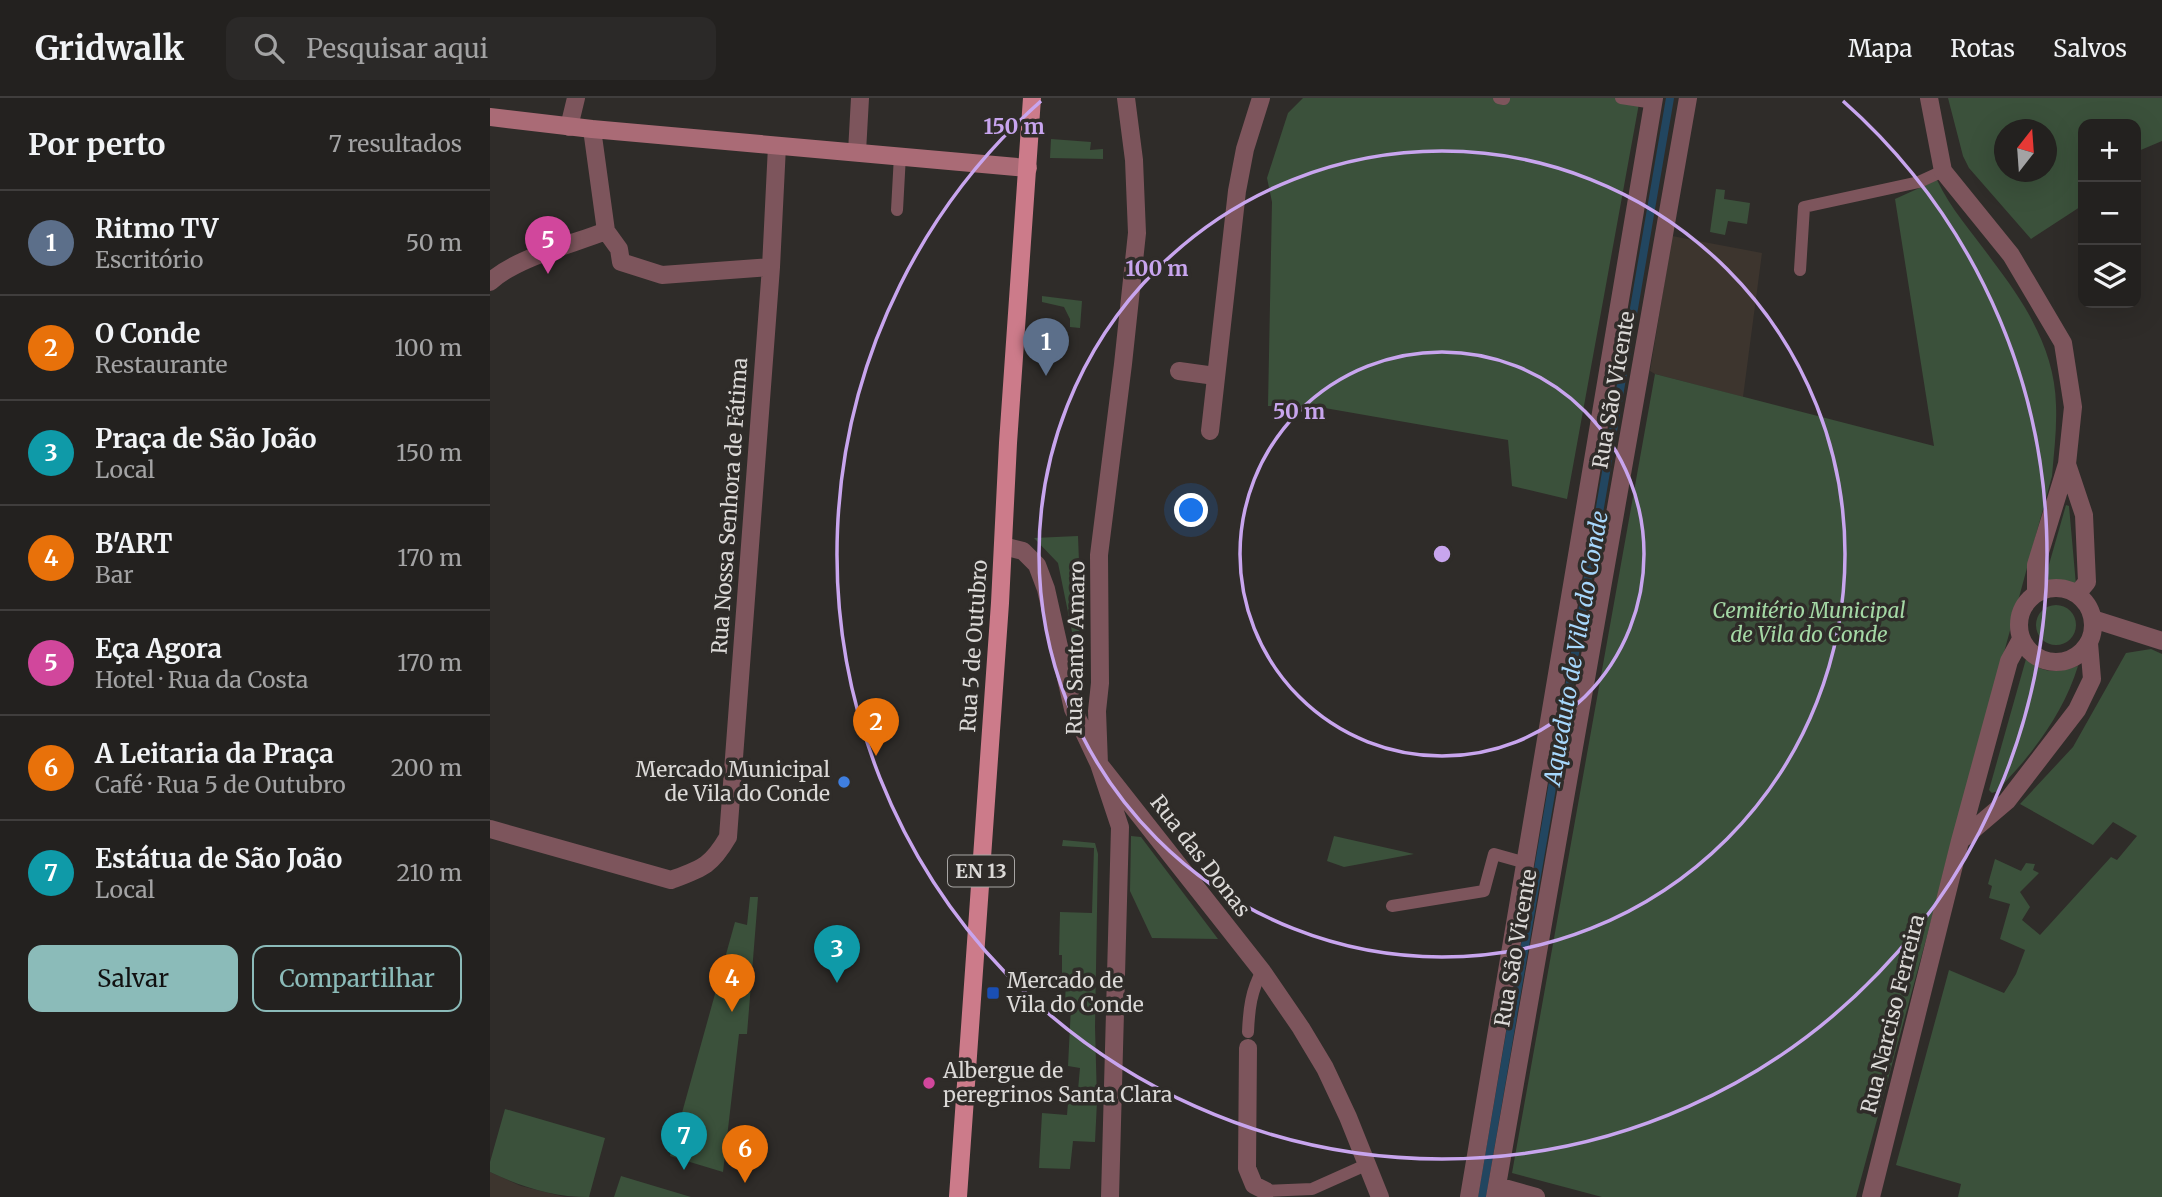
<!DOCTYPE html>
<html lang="pt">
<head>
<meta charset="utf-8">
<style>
	body { margin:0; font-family:Merriweather,serif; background:#2b2928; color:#f1f3f6 }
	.controls { position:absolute; right:21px; top:21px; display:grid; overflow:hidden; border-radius:14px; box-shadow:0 7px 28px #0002 }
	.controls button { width:63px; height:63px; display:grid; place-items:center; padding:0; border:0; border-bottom:2px solid #403e3d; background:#23211f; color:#f1f3f6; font:35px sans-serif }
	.compass { position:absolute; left:1504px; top:21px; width:63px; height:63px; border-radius:50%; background:#23211f; box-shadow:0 7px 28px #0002; rotate:17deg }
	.you { position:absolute; left:702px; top:413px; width:24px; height:24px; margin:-18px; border:5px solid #fff; border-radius:50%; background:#1a73e8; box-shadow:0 0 0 10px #1a73e833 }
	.badge { display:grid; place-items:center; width:46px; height:46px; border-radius:50%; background:#8bbbb9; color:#fff; font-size:23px; font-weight:700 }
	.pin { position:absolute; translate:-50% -58px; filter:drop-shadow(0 2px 4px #0008) }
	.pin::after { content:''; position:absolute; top:37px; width:24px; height:21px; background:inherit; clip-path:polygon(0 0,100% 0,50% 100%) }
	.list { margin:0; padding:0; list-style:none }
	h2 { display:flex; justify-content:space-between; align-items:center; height:91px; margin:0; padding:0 28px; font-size:30px }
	h2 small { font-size:23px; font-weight:400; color:#a3a3a4 }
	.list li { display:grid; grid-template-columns:46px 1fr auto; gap:21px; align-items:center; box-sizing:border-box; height:105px; padding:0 28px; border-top:2px solid #403e3d }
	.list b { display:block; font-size:26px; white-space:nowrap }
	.list p { margin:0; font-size:23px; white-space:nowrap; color:#a3a3a4 }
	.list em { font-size:23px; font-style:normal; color:#a3a3a4 }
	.actions { display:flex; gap:14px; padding:21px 28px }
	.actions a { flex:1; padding:16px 0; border:2px solid #8bbbb9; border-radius:14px; text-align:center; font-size:24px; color:#8bbbb9 }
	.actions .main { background:#8bbbb9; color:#111 }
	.icon { flex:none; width:38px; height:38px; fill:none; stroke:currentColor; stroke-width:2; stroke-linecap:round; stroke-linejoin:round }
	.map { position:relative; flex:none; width:1672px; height:1099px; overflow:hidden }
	header { display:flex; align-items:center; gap:42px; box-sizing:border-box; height:98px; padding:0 35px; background:#23211f; border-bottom:2px solid #403e3d }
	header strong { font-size:33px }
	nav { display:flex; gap:38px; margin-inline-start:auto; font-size:24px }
	.search { width:490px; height:63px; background:#2b2928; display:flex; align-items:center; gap:18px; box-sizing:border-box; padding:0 24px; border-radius:14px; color:#a3a3a4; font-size:26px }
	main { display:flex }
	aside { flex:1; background:#23211f }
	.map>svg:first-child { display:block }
</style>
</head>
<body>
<header>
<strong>Gridwalk</strong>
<div class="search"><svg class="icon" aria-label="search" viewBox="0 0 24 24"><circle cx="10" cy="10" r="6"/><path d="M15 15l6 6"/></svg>Pesquisar aqui</div>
<nav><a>Mapa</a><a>Rotas</a><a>Salvos</a></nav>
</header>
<main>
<aside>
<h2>Por perto<small>7 resultados</small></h2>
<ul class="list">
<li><span class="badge" style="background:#5c6f8a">1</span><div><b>Ritmo TV</b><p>Escritório</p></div><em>50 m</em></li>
<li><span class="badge" style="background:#e8710a">2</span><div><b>O Conde</b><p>Restaurante</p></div><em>100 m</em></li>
<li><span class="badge" style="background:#0f9aa8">3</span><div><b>Praça de São João</b><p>Local</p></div><em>150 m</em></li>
<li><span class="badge" style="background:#e8710a">4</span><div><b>B'ART</b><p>Bar</p></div><em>170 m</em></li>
<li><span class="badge" style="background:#d1479c">5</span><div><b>Eça Agora</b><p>Hotel · Rua da Costa</p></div><em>170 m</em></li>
<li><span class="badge" style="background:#e8710a">6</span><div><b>A Leitaria da Praça</b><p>Café · Rua 5 de Outubro</p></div><em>200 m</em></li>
<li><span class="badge" style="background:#0f9aa8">7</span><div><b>Estátua de São João</b><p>Local</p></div><em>210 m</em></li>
</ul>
<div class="actions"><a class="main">Salvar</a><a>Compartilhar</a></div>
</aside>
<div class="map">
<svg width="1672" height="1099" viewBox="0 0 1672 1099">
	<rect width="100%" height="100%" fill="#2f2c29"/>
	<path fill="#3d352e" d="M 1182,138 L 1272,155 L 1253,299 L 1165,276 L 1160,273 Z
		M 0,1074 L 31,1088 L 75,1099 L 0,1099 Z"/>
	<path fill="#3b513b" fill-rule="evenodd" d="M 813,0 L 1150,0 L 1077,401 L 1022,388 L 1018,342 L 829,309 L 778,308 L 782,104 L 777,80 L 798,15 Z
		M 1458,0 L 1672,0 L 1672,43 L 1646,54 L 1646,26 L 1593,26 L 1593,76 L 1590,78 L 1593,82 L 1593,107 L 1541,141 L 1479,70 L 1473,58 ZM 1514,32 L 1556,32 L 1556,74 L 1514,74 Z
		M 561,41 L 601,44 L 600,52 L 613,51 L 613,61 L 560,60 Z
		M 1447,82 C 1462,113 1482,134 1502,162 C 1535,205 1565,252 1566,307 C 1567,331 1564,354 1562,378 L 1366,1099 L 1112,1099 L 1022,1075 L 1165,276 L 1444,348 L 1405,101 Z
		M 1226,91 L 1235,92 L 1234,101 L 1260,105 L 1257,126 L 1238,123 L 1235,137 L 1220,134 Z
		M 552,198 L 592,203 L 590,230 L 580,229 L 580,221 L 574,209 L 552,204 Z
		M 1576,407 L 1579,408 L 1586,487 L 1564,482 L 1554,484 Z
		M 588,438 L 594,593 L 568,465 L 544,440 Z
		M1546 527a20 20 0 1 1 40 0a20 20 0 1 1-40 0Z
		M 1661,551 L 1672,556 L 1672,1099 L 1468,1099 L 1471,1086 L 1406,1067 L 1459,872 L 1514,895 L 1526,876 L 1535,852 L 1510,841 L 1520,806 L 1499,800 L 1502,788 L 1498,786 L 1505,761 L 1531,773 L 1536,765 L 1545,766 L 1543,772 L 1549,775 L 1530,794 L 1540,809 L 1532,822 L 1550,837 L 1621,759 L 1627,762 L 1647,738 L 1623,724 L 1603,747 L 1530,706 L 1583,649 L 1636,555 Z
		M 1536,561 C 1556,577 1565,574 1588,568 C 1578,601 1559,632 1537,659 C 1528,671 1517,681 1508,693 L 1502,695 L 1499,692 Z
		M 641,738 L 651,739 L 728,841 L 662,840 L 640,793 Z
		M 844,738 L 924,756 L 854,769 L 837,763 Z
		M 573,742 L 605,745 L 608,756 L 605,929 L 607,1003 L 605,1044 L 583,1043 L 580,1071 L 549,1070 L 552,1015 L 577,1017 L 579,992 L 588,992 L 590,970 L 578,968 L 581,908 L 575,907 L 576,879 L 572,877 L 572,857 L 569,857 L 570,814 L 602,815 L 604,750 L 572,748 Z
		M 260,799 L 268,799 L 257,936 L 249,936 L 233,1074 L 180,1058 L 245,824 L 257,827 Z
		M 15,1011 L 115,1040 L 99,1099 C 63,1099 32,1089 0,1074 L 0,1064 Z
		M 131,1078 L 201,1099 L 124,1099 Z"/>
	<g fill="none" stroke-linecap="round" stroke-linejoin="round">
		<path stroke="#224660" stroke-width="8" d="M 992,1099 L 1180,0"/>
		<path stroke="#7d555c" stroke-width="12" d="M 1009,0 L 1014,1
			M 1131,0 L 1164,5
			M 407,112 L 410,57
			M 1310,172 L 1314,109 L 1429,84 L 1453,73
			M 902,808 L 994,793 L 1004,756 L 1036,765
			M 758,934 C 759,911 761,893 772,873
			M 776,1093 L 822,1091 L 878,1066"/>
		<path stroke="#7d555c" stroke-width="18" d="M 1439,0 L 1453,73 L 1521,157 L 1573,245 L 1583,309 L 1577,366 L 1546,467 L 1546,496
			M 79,29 L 86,0
			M 367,54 L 370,0
			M 116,133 L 129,151 L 131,164 L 172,177 L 281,169
			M 0,184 C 27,159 81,147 116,133 L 102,31
			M 689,273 L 725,278
			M 720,333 L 747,93 L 755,51 L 771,0
			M 1577,366 L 1594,417 L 1597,484 L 1587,496
			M 513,448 L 533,453 L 547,467 L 556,491 L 583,611 L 609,666 L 772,873 L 811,930 L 835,970 L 858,1019 L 890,1099
			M1529 527a37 37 0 1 1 74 0a37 37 0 1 1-74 0Z
			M 1603,521 L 1672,543
			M 0,731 L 181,782 C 213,770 221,768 238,739 L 281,169 L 287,48
			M 1470,743 L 1517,703 L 1587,612 L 1602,581 L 1599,545
			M 758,950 L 757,1070 L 764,1087 L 776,1093
			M 1007,1088 L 1046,1099
			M 620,1099 L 630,729 L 609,666 L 607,613 L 610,585 L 609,457 L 633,266 L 647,135 L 644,62 L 636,0
			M 979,1099 L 1164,0
			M 1005,1099 L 1198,0
			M 1381,1099 L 1470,743 L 1519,563 L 1531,541"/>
		<path stroke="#aa6b76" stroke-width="18" d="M 0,19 L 102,31 L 538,70"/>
		<path stroke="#cc7b8a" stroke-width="18" d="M 468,1099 L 510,505 L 518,345 L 542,0"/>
	</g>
	<g fill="none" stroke="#c8a5ee" stroke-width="3.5">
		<circle cx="952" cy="456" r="202"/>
		<circle cx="952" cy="456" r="403"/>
		<path d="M1353 3A605 605 0 1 1 551 3"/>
	</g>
	<circle fill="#3f7fe0" stroke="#2f2c29" stroke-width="2.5" cx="354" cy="684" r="7"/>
	<rect fill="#1a4fb4" stroke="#2f2c29" stroke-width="2.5" x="496" y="888" width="14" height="14" rx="3.5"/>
	<circle fill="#d1479c" stroke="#2f2c29" stroke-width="2.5" cx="439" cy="985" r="7"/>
	<g text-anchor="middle" stroke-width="7" stroke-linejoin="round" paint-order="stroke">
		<rect fill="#2f2c29" stroke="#a7a5a3" stroke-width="2" x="458" y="757.5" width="66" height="31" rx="5"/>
		<g font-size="19" font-weight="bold" fill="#dbd9d7">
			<text x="491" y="780">EN 13</text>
		</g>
		<g font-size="21" fill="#dbd9d7" stroke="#2f2c29">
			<text transform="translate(1124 292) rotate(-80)" y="7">Rua São Vicente</text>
			<text transform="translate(240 408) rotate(-86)" y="7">Rua Nossa Senhora de Fátima</text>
			<text transform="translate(484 548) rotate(-86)" y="7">Rua 5 de Outubro</text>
			<text transform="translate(586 550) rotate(-89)" y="7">Rua Santo Amaro</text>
			<text transform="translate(710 758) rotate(52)" y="7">Rua das Donas</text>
			<text transform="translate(1026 850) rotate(-80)" y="7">Rua São Vicente</text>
			<text transform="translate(1403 916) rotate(-76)" y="7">Rua Narciso Ferreira</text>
		</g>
		<g font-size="21" font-style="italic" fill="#a4d8a5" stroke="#2f2c29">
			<text x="1319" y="520">Cemitério Municipal<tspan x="1319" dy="24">de Vila do Conde</tspan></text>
		</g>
		<g font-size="21" fill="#dbd9d7" stroke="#2f2c29" text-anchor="start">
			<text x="340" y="679" text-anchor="end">Mercado Municipal<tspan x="340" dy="24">de Vila do Conde</tspan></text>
			<text x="517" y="890">Mercado de<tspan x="517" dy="24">Vila do Conde</tspan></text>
			<text x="453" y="980">Albergue de<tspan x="453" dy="24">peregrinos Santa Clara</tspan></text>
		</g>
		<g font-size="23" font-style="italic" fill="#a7d8fd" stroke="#2f2c29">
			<text transform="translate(1086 550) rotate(-80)" y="8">Aqueduto de Vila do Conde</text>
		</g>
	</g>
	<circle cx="952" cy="456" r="10" fill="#c8a5ee" stroke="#2f2c29" stroke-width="3.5"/>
	<g font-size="21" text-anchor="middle" font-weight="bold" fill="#c8a5ee" stroke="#2f2c29" stroke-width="7" stroke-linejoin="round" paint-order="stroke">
		<text x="524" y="36">150 m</text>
		<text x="667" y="178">100 m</text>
		<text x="809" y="321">50 m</text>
	</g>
</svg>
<div class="controls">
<button>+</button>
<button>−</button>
<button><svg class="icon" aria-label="layers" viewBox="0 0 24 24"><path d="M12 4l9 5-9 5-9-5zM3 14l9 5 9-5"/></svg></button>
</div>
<svg class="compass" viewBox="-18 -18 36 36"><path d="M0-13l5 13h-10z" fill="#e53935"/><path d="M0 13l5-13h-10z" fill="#a3a3a4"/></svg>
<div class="you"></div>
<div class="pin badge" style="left:556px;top:278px;background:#5c6f8a">1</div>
<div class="pin badge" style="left:386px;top:658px;background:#e8710a">2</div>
<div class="pin badge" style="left:347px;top:885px;background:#0f9aa8">3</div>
<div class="pin badge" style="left:242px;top:914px;background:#e8710a">4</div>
<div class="pin badge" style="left:58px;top:176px;background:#d1479c">5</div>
<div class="pin badge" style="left:255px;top:1085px;background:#e8710a">6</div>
<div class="pin badge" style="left:194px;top:1072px;background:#0f9aa8">7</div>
</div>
</main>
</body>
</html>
